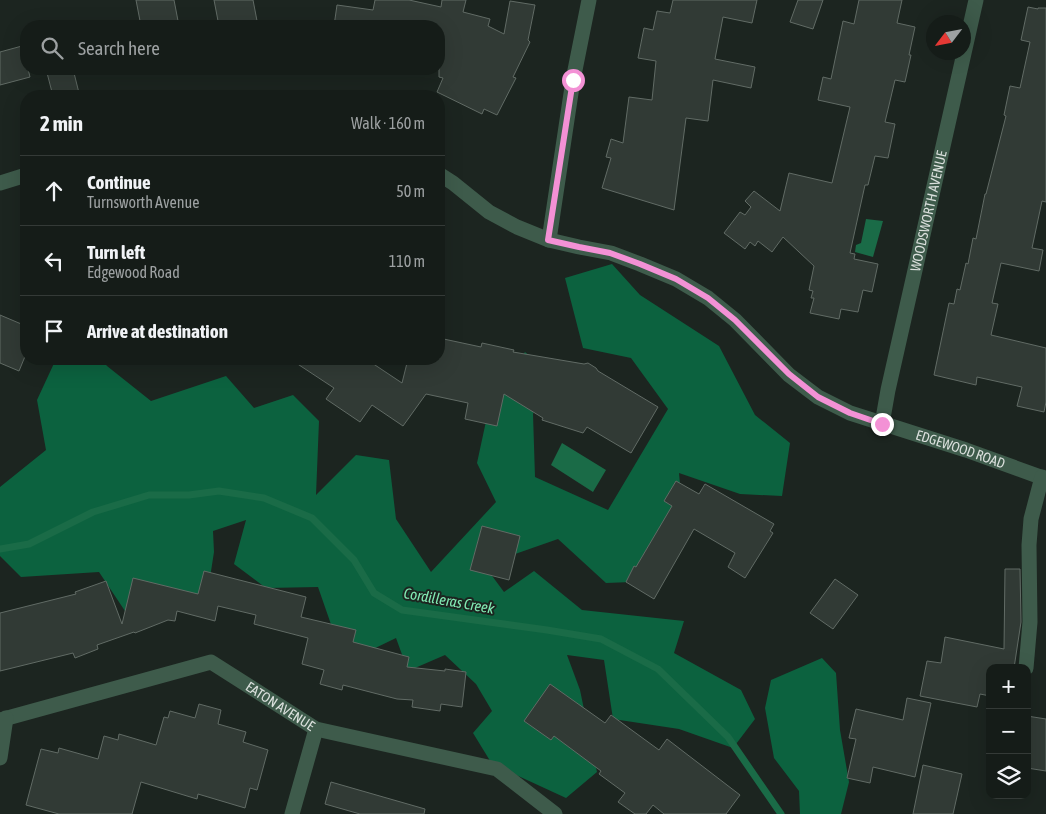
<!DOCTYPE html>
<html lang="en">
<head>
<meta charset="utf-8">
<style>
	body { margin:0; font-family:"Asap Condensed",sans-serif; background:#1e2521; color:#f1f3f6 }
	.controls { position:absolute; right:15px; bottom:15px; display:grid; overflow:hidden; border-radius:10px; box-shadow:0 5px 20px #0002 }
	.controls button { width:45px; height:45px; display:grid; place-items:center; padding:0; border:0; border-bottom:1px solid #343a37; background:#151c18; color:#f1f3f6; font:25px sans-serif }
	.compass { position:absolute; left:926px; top:15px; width:45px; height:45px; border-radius:50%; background:#151c18; box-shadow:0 5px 20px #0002; rotate:238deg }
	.stop { position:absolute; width:15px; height:15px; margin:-11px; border:4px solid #f391d5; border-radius:50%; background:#fff }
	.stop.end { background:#f391d5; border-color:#fff; box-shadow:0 1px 5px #0008 }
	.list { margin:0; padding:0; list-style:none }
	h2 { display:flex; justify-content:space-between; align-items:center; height:65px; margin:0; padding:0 20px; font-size:21px }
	h2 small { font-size:16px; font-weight:400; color:#9da1a2 }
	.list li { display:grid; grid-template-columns:32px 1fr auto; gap:15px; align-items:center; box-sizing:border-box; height:70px; padding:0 20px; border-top:1px solid #343a37 }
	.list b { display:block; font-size:19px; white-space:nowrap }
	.list p { margin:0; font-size:16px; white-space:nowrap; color:#9da1a2 }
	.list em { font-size:16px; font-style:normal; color:#9da1a2 }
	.icon { flex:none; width:28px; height:28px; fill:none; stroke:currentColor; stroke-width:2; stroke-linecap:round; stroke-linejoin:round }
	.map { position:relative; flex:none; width:1046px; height:814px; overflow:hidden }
	.search { position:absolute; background:#151c18; box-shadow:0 5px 20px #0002; left:20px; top:20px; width:425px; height:55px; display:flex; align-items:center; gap:12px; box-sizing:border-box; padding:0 18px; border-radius:20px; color:#9da1a2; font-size:19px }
	.panel { position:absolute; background:#151c18; box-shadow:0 5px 20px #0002; left:20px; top:90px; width:425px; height:275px; border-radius:20px }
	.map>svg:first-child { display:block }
</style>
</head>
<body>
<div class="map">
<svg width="1046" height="814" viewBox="0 0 1046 814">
	<rect width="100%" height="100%" fill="#1c2520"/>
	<path fill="#0c623f" d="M 612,264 L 640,295 L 719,346 L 755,415 L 790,443 L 782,496 L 740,494 L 679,473 L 685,538 L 657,581 L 606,583 L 558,539 L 484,565 L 504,592 L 534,571 L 582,610 L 684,621 L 674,653 L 741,690 L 755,719 L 733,748 L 679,729 L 613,719 L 604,660 L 567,655 L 580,690 L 597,772 L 566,798 L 492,764 L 473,733 L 492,711 L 476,684 L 445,655 L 408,671 L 396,638 L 365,653 L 334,633 L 318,587 L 266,588 L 234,564 L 246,520 L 213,531 L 214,552 L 205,610 L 158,597 L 129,617 L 99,572 L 21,577 L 0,556 L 0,487 L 46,450 L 37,400 L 56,359 L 101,359 L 107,366 L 151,401 L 226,376 L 254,408 L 293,395 L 319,421 L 316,495 L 356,455 L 389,460 L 396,519 L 431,572 L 496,502 L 477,463 L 491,398 L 525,352 L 548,372 L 533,414 L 535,477 L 608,510 L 668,409 L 631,358 L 583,348 L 565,278 Z
		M 822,658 L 836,673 L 840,730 L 849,782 L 841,814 L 800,814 L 799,791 L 774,758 L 765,708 L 771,680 Z"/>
	<path fill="#1a6b47" d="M 866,219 L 883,221 L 873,257 L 855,252 L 856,245 L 861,243 Z
		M 562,443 L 606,470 L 593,492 L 551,465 Z"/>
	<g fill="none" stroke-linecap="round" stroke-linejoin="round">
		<path stroke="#1a6b47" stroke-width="7" d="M 0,549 L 29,544 L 93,512 L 149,495 L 189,495 L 219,491 L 264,498 L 312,518 L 354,560 L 374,593 L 402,610 L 547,630 L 601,639 L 658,669 L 728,737 L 781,814"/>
	</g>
	<path fill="#313a35" stroke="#616b65" d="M 136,0 L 174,0 L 179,26 L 141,26 Z
		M 214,0 L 253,0 L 258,26 L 219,26 Z
		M 375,0 L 409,0 L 441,7 L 442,0 L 466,0 L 463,12 L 490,19 L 488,26 L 504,34 L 510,1 L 535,5 L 528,40 L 530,42 L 513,77 L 516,78 L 497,115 L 484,109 L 482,114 L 437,92 L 443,78 L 439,77 L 439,26 L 334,26 L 337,5 L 373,10 Z
		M 673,0 L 757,0 L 752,23 L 723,17 L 715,59 L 755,67 L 751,88 L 713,80 L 708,121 L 686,118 L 674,210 L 602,188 L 611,158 L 606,157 L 611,139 L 623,143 L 629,97 L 652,100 L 656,61 L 638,58 L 644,28 L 653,30 L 657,11 L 670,13 Z
		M 798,0 L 823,0 L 813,29 L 790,22 Z
		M 859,0 L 902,0 L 897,23 L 915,27 L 909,55 L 911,55 L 905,82 L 895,80 L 885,122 L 895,124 L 888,158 L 875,156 L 868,185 L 865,185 L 850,253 L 855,254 L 854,259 L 878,264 L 872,292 L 863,290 L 858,312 L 841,309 L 839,319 L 810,313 L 814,298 L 811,298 L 813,291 L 809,290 L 814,266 L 783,237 L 772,252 L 758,241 L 755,246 L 750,242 L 745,249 L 724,233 L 740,212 L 745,215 L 751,207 L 745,201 L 754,191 L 780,211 L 789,173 L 832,183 L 850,107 L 818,100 L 823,77 L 831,79 L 843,21 L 854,24 Z
		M 1028,7 L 1038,9 L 1038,8 L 1046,8 L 1046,202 L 1042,201 L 1032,248 L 1043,250 L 1039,271 L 1001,263 L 992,303 L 998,304 L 991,335 L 1046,348 L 1046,402 L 1044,412 L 1017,406 L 1022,387 L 977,377 L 976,385 L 934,375 L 949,303 L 954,304 L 957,289 L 960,290 L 966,263 L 968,264 L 973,238 L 976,239 L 985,194 L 986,194 L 1006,116 L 1004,115 L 1010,86 L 1020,88 L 1030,42 L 1021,40 Z
		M 22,46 L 26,62 L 26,69 L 28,69 L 30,77 L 0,85 L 0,52 Z
		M 46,69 L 73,69 L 79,93 L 65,96 L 53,96 Z
		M 0,315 L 26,326 L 26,354 L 19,371 L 0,363 Z
		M 439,338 L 481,347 L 482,343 L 514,350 L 513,352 L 584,364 L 588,363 L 596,368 L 598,371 L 658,407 L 631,453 L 587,427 L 583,433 L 542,420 L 543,418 L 504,394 L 497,426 L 465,419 L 468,403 L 426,394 L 403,426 L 372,405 L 360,422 L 326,399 L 334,388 L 290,359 L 366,359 L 402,383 L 408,359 L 439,359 Z
		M 676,481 L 699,494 L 705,484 L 774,524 L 770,531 L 773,533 L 745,578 L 728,567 L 735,553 L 694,529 L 654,599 L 626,582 L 634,566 L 636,567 L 672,506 L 664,501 Z
		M 482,526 L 520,536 L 509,580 L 470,570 Z
		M 1005,569 L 1020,569 L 1021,622 L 1014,668 L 990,668 L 990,696 L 980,694 L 977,707 L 920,696 L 927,661 L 941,663 L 945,637 L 1004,649 Z
		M 204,571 L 306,597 L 301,617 L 356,630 L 353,642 L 409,657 L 407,667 L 445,671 L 445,669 L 466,672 L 462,707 L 441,704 L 440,711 L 412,707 L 413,700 L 397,699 L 343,685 L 342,690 L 320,684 L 324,670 L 302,664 L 308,638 L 254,624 L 256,615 L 218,606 L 215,621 L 177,611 L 175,621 L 168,620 L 135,633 L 134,632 L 97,645 L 98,649 L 75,658 L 73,653 L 0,671 L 0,613 L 76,594 L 75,592 L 106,581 L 122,624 L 133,578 L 198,594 Z
		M 835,579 L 858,595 L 833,629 L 810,613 Z
		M 550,684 L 605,723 L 611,715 L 659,750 L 667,739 L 740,795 L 726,814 L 664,814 L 653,805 L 646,814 L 635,814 L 618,802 L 625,793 L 599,774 L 601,771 L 554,736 L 551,740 L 524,721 Z
		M 907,698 L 931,703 L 915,777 L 873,767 L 870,783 L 847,778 L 856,739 L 849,738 L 856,709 L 903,720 Z
		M 199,704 L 221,710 L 218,724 L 246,732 L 243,742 L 268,750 L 257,790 L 250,788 L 245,808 L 198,794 L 197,799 L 141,782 L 132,814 L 59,814 L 26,805 L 41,749 L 58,753 L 59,748 L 98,759 L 104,736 L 118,740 L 119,734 L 156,745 L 164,717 L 168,718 L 170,711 L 195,718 Z
		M 1027,716 L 1046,719 L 1046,771 L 1027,768 Z
		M 923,765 L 962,774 L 953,814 L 913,814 Z
		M 331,782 L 425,809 L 424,814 L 360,814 L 325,804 Z"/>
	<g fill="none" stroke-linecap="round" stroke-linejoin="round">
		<g stroke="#3e5b4b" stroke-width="15">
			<path id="s1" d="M 439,174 L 453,183 L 489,212 L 517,227 L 549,240 L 579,247 L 611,253 L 640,264 L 676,279 L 708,298 L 735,320 L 789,375 L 818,397 L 850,413 L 966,450 L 1046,479"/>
			<path d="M 0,183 L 26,175"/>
			<path d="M 549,240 L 573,80 L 589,0"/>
			<path id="s2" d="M 882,424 L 888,390 L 976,0"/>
			<path d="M 1026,668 L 1030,622 L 1029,545 L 1031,519 L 1042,477"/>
			<path id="s3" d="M 0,720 L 211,662 L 316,729 L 497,769 L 555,814"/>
			<path d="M 0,758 L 6,718"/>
			<path d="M 292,814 L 316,729"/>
		</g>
	</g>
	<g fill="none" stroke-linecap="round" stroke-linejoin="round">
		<path stroke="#f391d5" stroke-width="6" d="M 573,80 L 548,240 L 579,247 L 610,253 L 640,264 L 676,279 L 708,298 L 735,320 L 789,374 L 818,397 L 850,413 L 882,424"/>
	</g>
	<g text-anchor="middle" stroke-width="4" stroke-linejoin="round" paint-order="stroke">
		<g font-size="14" fill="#dbe0dd" stroke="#1c2520">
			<text dy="5" stroke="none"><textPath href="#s2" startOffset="218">WOODSWORTH AVENUE</textPath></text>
			<text dy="5" stroke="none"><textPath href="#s1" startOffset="600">EDGEWOOD ROAD</textPath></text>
			<text dy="5" stroke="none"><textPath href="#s3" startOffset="301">EATON AVENUE</textPath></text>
		</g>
		<g font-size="15" font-style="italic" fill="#82ebb4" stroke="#1c2520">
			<text transform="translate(449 601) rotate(10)" y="5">Cordilleras Creek</text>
		</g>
	</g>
</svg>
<div class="controls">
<button>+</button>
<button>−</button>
<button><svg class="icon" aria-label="layers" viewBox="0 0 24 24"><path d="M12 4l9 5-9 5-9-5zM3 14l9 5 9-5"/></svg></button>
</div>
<svg class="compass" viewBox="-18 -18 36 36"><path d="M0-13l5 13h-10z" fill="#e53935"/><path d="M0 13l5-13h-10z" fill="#9da1a2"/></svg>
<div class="stop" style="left:573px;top:80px"></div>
<div class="stop end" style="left:882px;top:424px"></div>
<div class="search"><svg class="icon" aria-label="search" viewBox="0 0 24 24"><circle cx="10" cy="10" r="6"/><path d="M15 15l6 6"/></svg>Search here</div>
<section class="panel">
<h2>2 min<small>Walk · 160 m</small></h2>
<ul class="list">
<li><svg class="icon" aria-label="ahead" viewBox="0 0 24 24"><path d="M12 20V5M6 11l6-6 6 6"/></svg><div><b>Continue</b><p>Turnsworth Avenue</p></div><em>50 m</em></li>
<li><svg class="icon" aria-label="left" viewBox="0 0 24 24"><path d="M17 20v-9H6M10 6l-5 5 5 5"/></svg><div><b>Turn left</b><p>Edgewood Road</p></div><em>110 m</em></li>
<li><svg class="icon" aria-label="arrive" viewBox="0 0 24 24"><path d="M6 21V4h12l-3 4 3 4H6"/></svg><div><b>Arrive at destination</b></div></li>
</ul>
</section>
</div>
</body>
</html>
